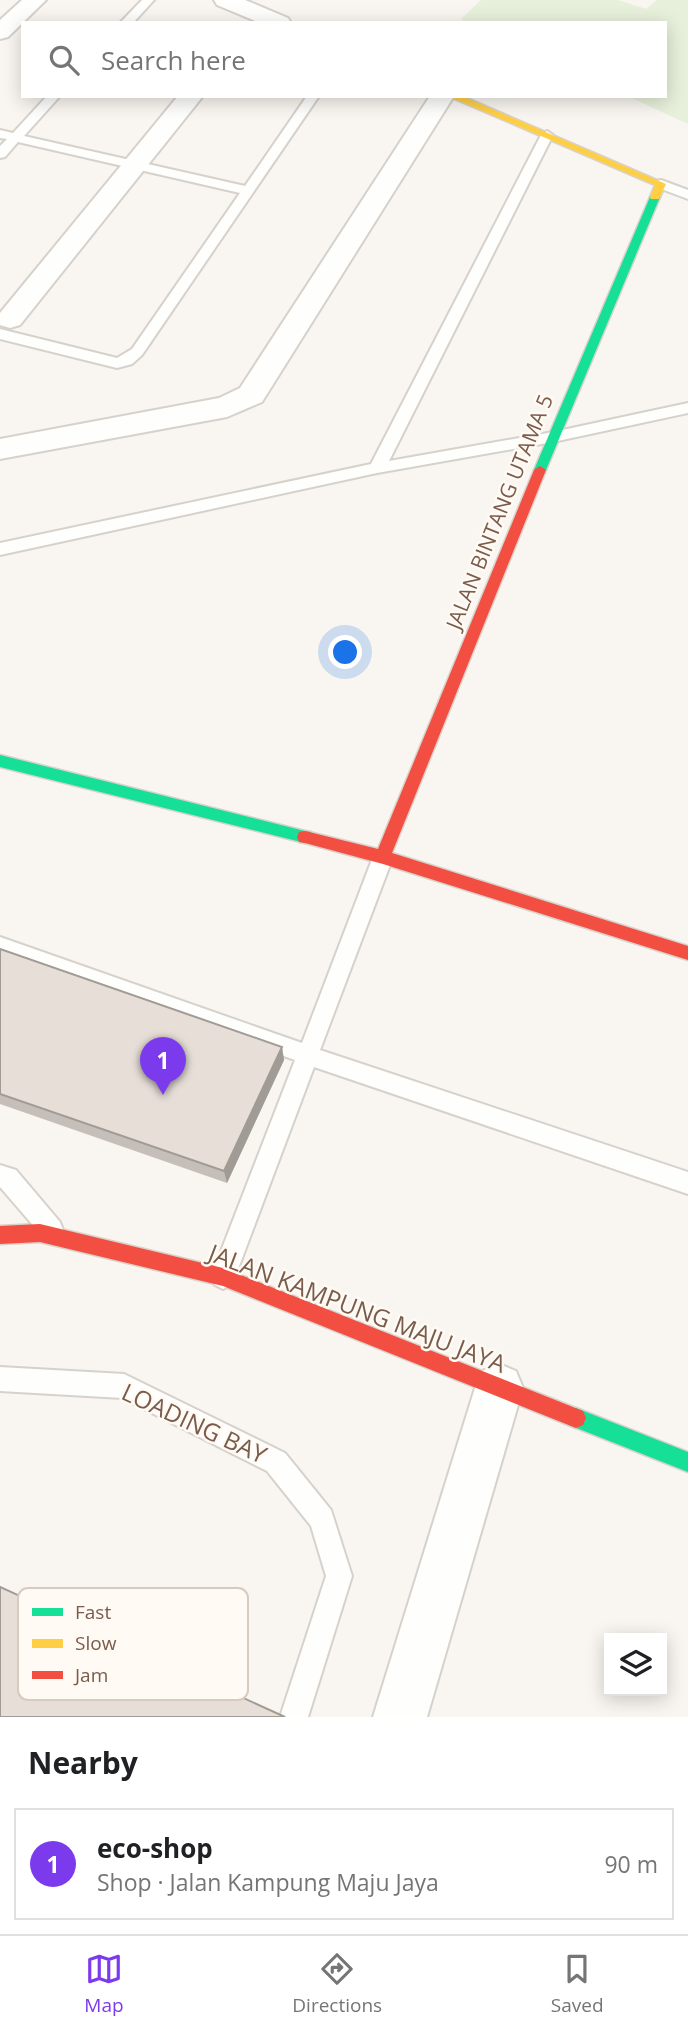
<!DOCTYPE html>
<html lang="en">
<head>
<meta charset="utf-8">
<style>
	body { margin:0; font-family:"Open Sans",sans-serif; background:#f6f6f6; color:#202124 }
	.controls { position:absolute; right:21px; bottom:21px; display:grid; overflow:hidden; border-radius:0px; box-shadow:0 4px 18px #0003 }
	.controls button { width:63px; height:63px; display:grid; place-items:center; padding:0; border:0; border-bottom:2px solid #e0e0e0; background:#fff; color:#202124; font:35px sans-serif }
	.you { position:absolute; left:346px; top:653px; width:24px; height:24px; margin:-18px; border:5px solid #fff; border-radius:50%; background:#1a73e8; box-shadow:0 0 0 10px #1a73e833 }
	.badge { display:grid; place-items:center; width:46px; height:46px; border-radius:50%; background:#7c3aed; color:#fff; font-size:23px; font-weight:700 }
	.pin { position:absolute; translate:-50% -58px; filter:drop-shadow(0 2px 4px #0008) }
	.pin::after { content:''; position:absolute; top:37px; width:24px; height:21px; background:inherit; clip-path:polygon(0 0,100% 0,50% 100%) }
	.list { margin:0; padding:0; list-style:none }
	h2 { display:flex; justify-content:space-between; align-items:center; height:91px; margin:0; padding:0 28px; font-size:30px }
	h2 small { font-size:23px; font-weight:400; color:#757577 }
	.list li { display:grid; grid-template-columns:46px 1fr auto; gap:21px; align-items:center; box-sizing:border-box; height:112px; margin:0 14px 14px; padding:0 14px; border:2px solid #e0e0e0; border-radius:0px }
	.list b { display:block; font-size:26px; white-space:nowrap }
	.list p { margin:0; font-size:23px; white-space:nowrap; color:#757577 }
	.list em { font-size:23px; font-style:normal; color:#757577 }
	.icon { flex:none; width:38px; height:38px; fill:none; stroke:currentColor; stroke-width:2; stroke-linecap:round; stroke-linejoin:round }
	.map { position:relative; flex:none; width:688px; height:1717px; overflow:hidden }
	.search { position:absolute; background:#fff; box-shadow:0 4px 18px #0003; left:21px; right:21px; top:21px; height:77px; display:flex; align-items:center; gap:18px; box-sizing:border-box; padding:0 24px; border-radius:0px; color:#757577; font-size:26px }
	.sheet { height:217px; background:#fff }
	nav { display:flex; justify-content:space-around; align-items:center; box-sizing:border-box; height:98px; border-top:2px solid #e0e0e0; background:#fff; font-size:19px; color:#757577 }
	nav a { display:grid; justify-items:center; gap:4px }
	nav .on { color:#7c3aed }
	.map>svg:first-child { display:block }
</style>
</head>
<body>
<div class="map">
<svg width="688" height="1717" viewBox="0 0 688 1717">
	<rect width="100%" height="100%" fill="#f9f5f0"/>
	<path fill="#e7f0db" d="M 481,0 L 618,0 L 646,9 L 657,0 L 688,0 L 688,124 L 627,96 L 665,96 L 665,23 L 468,23 L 461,19 Z"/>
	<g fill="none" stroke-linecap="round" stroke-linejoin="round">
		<g stroke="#d7d1cb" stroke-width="4">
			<path id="lane" d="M 142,0 L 154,0 L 133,23 L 120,23 Z
				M 47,96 L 60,96 L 24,136 L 245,186 L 307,96 L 319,96 L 142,355 L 132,364 L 117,368 L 0,339 L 0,329 L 117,358 L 132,349 L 240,193 L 18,142 L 5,157 L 0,158 L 0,146 L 7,139 L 0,138 L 0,130 L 13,133 Z
				M 547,131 L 553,135 L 389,461 L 553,432 L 688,403 L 688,413 L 553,442 L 377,473 L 0,555 L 0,543 L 371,464 L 541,135 Z
				M 661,180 L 688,190 L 688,199 L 656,187 L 656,181 Z
				M 383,849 L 390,851 L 393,857 L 320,1050 L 688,1172 L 688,1194 L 314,1067 L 235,1277 L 231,1285 L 223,1289 L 215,1285 L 211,1277 L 295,1060 L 0,955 L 0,937 L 302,1043 L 373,857 L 376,851 Z
				M 0,1165 L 16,1170 L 60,1222 L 63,1230 L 60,1238 L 52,1241 L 44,1238 L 0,1187 Z
				M 0,1367 L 124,1374 L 285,1453 L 331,1510 L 352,1576 L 308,1717 L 280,1717 L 326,1576 L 311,1526 L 267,1471 L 122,1398 L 0,1391 Z"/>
		</g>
		<g stroke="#d7d1cb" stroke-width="4">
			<path id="street" d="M 22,0 L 46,0 L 8,37 L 0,39 L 0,20 Z
				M 214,0 L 245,0 L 288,18 L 291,23 L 260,23 L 217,5 Z
				M 178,96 L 203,96 L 20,325 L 10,328 L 0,325 L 0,313 Z
				M 430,96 L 454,96 L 262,402 L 227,417 L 0,459 L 0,439 L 219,398 L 240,388 Z
				M 499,1364 L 516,1371 L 523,1388 L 427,1717 L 373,1717 L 475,1388 L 482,1371 Z"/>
		</g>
		<g stroke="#d9d2cb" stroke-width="3">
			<path id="fast" d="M 655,194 L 660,197 L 546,470 L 540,474 L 535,473 L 534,470 L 650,197 Z
				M 0,755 L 305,831 L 311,832 L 313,837 L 311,842 L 305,843 L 0,767 Z
				M 576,1408 L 688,1452 L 688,1472 L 569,1425 L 566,1418 L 569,1411 Z"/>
		</g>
		<g stroke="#d9d2cb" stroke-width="3">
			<path id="slow" d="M 448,96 L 462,96 L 666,184 L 659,199 L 651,199 L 650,197 L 655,185 Z"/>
		</g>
		<g stroke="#d9d2cb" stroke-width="3">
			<path id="jam" d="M 540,466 L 546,470 L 392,853 L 688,946 L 688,960 L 383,864 L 305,843 L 299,842 L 297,837 L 299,832 L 305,831 L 378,849 L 534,470 Z
				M 40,1224 L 223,1268 L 583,1411 L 586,1418 L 583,1425 L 576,1428 L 223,1286 L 40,1242 L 0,1244 L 0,1226 Z"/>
		</g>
		<use href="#lane" fill="#fefefd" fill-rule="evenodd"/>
		<use href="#street" fill="#fefefd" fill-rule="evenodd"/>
		<use href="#fast" fill="#16e098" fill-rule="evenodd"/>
		<use href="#slow" fill="#ffcf43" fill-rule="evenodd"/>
		<use href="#jam" fill="#f24e42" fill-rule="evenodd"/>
	</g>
	<path fill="#c6bfb9" d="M 0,949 L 282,1047 L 284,1060 L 227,1183 L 0,1104 Z"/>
	<path fill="#a19b96" d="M 282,1047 L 284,1060 L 227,1183 L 224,1171 Z"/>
	<path fill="#e6ded7" stroke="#a19b96" stroke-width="2" d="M 0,949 L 282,1047 L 224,1171 L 0,1094 Z
		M 0,1587 L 285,1717 L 0,1717 Z"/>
	<g text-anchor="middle" stroke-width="5" stroke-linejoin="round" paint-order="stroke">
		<g font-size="21" fill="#7a5c4d" stroke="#fffaf3">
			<text transform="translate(500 512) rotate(-68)" y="7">JALAN BINTANG UTAMA 5</text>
		</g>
		<g font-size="24" fill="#7a5c4d" stroke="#fffaf3">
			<text transform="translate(357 1309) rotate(21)" y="8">JALAN KAMPUNG MAJU JAYA</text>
			<text transform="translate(194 1424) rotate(25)" y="8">LOADING BAY</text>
		</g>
	</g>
	<rect x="18" y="1588" width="230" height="112" rx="10" fill="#fffaf3" stroke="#d7cbc1" stroke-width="2"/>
	<rect x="32" y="1608" width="31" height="8" fill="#16e098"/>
	<rect x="32" y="1639" width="31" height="9" fill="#ffcf43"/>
	<rect x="32" y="1671" width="31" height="8" fill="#f24e42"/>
	<g font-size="19" fill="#7a5c4d">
		<text x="75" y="1619">Fast</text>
		<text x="75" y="1650">Slow</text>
		<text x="75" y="1682">Jam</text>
	</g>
</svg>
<div class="controls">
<button><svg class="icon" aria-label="layers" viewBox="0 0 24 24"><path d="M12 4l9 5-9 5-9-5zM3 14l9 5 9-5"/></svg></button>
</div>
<div class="you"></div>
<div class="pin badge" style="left:163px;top:1095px">1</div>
<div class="search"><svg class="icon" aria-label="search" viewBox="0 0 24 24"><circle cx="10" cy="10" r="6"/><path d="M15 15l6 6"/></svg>Search here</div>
</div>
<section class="sheet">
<h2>Nearby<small></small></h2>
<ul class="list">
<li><span class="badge">1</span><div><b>eco-shop</b><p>Shop · Jalan Kampung Maju Jaya</p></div><em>90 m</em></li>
</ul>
</section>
<nav>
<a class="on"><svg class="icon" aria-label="map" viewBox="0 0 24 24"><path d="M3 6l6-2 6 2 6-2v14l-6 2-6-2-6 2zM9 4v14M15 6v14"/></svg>Map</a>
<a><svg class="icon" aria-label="directions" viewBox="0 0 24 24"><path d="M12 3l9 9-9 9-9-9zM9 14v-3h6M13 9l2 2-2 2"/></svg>Directions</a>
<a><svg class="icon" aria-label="saved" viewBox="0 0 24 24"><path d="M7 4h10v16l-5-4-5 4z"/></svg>Saved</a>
</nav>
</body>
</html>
